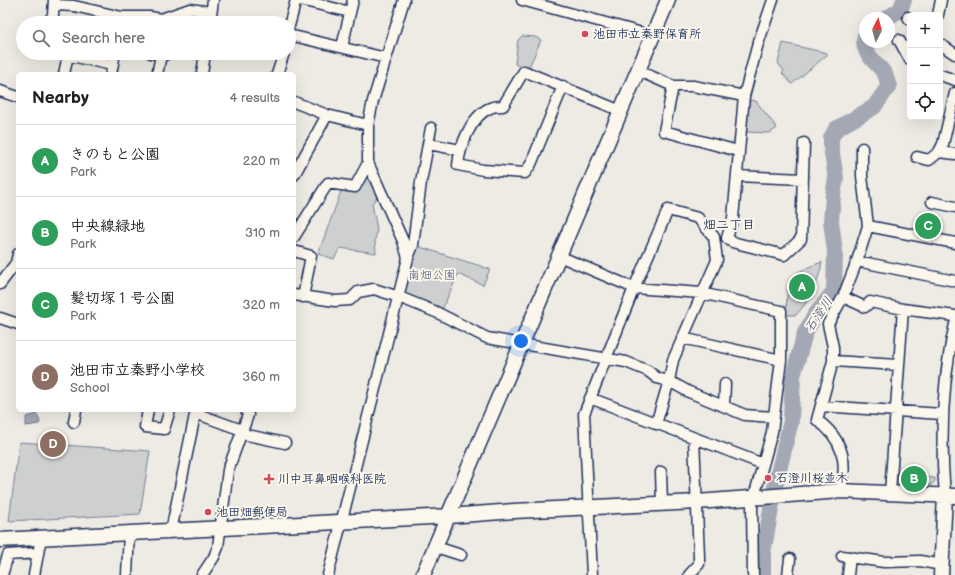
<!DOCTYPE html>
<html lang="en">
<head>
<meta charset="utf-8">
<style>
	body { margin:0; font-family:"Balsamiq Sans","Klee One",sans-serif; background:#f6f6f6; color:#222 }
	.controls { position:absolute; right:12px; top:12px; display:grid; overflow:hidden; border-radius:6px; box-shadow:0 4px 16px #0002 }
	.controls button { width:36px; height:36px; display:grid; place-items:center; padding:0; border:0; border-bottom:1px solid #e0e0e0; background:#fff; color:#222; font:20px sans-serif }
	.compass { position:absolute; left:859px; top:12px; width:36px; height:36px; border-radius:50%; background:#fff; box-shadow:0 4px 16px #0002; rotate:6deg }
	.you { position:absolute; left:521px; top:341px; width:14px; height:14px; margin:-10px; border:3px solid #fff; border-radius:50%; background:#1a73e8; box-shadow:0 0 0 6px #1a73e833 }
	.badge { display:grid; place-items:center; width:26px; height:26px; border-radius:50%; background:#2563eb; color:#fff; font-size:13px; font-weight:700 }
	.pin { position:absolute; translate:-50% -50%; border:2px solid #fff; box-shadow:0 1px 4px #0006 }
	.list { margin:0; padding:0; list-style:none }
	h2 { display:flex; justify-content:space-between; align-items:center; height:52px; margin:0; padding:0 16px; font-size:17px }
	h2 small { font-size:13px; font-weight:400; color:#767676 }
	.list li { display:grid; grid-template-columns:26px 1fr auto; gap:12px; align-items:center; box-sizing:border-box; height:72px; padding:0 16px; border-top:1px solid #e0e0e0 }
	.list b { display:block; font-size:15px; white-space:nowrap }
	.list p { margin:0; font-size:13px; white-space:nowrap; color:#767676 }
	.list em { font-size:13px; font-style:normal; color:#767676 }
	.icon { flex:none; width:22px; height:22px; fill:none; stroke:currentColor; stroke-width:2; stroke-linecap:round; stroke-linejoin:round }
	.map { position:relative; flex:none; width:955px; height:575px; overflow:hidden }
	.search { position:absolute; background:#fff; box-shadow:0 4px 16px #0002; left:16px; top:16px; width:280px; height:44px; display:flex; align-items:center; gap:10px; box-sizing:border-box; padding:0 14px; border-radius:22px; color:#767676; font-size:15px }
	.panel { position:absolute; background:#fff; box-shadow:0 4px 16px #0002; left:16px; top:72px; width:280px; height:340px; border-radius:6px }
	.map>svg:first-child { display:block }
</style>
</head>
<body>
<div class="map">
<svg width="955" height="575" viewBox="0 0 955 575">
	<rect width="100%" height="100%" fill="#eeebe4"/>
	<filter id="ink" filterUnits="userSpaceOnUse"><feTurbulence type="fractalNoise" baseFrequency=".025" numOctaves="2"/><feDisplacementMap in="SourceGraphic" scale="8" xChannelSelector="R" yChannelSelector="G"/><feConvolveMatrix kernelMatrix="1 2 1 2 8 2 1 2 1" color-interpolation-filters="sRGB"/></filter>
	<g filter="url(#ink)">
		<path fill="#cecfcf" stroke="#747f96" d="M 522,36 L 535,37 L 541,40 L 529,67 L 523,65 L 521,67 L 515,64 L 518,40 Z
			M 783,43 L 827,53 L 827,55 L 792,84 L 782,73 L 784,71 L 778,63 Z
			M 750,100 L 756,101 L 777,128 L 770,133 L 745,132 Z
			M 363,175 L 368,175 L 378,195 L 372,204 L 377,229 L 375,241 L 376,253 L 340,248 L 334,259 L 318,254 L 342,189 L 358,192 Z
			M 921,217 L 938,220 L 935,235 L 918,232 Z
			M 417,246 L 490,269 L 483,285 L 458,274 L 441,312 L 406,296 L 404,290 Z
			M 822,262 C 818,284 811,299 796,315 L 786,315 C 788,279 785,275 822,262 Z
			M 19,442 L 150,451 L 140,514 L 9,521 Z
			M 893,475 L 935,478 L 935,481 L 931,485 L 892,483 Z"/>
		<path fill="#a3a8b4" stroke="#6d7892" d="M 37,414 L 40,422 L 39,424 L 26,426 L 26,417 Z"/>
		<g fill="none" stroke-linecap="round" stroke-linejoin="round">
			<path stroke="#a3a8b4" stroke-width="16" d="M 887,18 L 900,10 L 904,0
				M 763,575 L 763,553 L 776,482 L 791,421 L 793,376 L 805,333 L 815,315 L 834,291 L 835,252 L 831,221 L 833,195 L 836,178 L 831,147 L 831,138 L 836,129 L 874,107 L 889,86 C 887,83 887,78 885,74 C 877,62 860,53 865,36"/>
			<g stroke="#1b2f5e" stroke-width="13">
				<path id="street" d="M 300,0 L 350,12
					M 522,0 L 653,36
					M 773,0 L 757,47 L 744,96 L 733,218 L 727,238 L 732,242 L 784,255 L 801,239 L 804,143
					M 54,5 L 74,6 L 122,17 L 150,17 L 161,19 L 190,9 L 211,12
					M 938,15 L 941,0
					M 908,17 L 910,20
					M 48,23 L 53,15 L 54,0
					M 210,23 L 213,0
					M 289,26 L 296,0
					M 289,35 L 386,58
					M 899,40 L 910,60
					M 940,44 L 955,54
					M 342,47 L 353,0
					M 58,53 L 112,65
					M 151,53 L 165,55 L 167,53
					M 158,70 L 161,55
					M 639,71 L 673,86 L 693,86 L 744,96
					M 64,74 L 68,55
					M 111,74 L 115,53
					M 202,74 L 205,53
					M 277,74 L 284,53
					M 940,75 L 955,80
					M 563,86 L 531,164 L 525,173 L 483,170 L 458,165 C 460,146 471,116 490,108 C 494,106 499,106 503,106 L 524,71 L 621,111
					M 673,86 L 664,131 L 738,151
					M 0,91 L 18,97
					M 294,102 L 327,115 L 368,125
					M 429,144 L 460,150
					M 862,148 L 862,176 L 868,226
					M 939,152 L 955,154
					M 917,157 L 929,160 L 939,152 L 943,144 L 955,93
					M 294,175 L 327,115
					M 737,176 L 803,179
					M 932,202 L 955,207
					M 294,237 L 328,183 L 355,187 L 368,163
					M 955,243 L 868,226 L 857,261 L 843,297 L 865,307 L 870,302 L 903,309 L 955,316
					M 294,251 L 311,256 L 303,297
					M 559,256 L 634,288 L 701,293 L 781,311 L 781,360 L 772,432 L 752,504 L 753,575
					M 408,258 L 413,245 L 421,182 L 431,128
					M 857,261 L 955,281
					M 0,284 L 16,263 L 18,254
					M 294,295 L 335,301 L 350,300 L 358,292 L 374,289 L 399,297 L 436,312 L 487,338 L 626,362 L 648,371 L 657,378 L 669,381 L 689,392 L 745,415 L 774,417
					M 0,318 L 18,324
					M 682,338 L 781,360
					M 833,361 L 898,365
					M 590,398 L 763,464
					M 724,406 L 725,384
					M 821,406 L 942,414
					M 148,410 L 145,427 L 164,429 L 170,410
					M 195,413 L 239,429 L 247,435 L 285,443
					M 74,422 L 76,410
					M 661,472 L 662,504
					M 840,491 C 849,461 842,438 817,420 L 833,361 L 833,347 L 828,324 L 843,297
					M 890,493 L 903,309
					M 945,496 C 940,438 942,381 955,324
					M 171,531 L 196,410
					M 436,547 L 461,555
					M 842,556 L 884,562 L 920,561 L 942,565
					M 2,575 L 8,555 L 38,553
					M 34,575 L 41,538
					M 127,575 L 129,533
					M 202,575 L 214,557 L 218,547 L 228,470 L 248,415 L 246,410
					M 328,575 L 408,258 L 403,241 L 368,163 L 368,125 L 373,101 L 404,0
					M 592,575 L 584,414 L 634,288 L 668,210 L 698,218 L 714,237 L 717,260 L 673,360 L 669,381 L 656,424
					M 689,575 L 699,564 L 699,556 L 694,439
					M 788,575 L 790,559
					M 848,575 L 850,557"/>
			</g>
			<g stroke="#1b2f5e" stroke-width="17">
				<path id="secondary" d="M 0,540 L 449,516 L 514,511 L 697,502 L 840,491 L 955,496
					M 423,575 L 668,0
					M 941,575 L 945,496"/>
			</g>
			<use href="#street" stroke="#fbf7ec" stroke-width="10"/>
			<use href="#secondary" stroke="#fbf7ec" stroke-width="14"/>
		</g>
	</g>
	<g fill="#d1495b" stroke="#fbf7ec" stroke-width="1.5">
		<circle cx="585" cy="34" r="4"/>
		<circle cx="768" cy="478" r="4"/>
		<path d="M267 473h4v4h4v4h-4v4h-4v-4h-4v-4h4z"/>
		<circle cx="208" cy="512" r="4"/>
	</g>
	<g text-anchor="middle" stroke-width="4" stroke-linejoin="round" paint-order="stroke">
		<g font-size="12" font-weight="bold" fill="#1b2f5e" stroke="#fbf7ec" text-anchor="start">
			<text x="593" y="38">池田市立秦野保育所</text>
			<text x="776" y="482">石澄川桜並木</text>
			<text x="278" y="483">川中耳鼻咽喉科医院</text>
			<text x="216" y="516">池田畑郵便局</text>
		</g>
		<g font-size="12" fill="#48577a" stroke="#fbf7ec">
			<text x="432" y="279">南畑公園</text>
		</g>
		<g font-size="13" font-weight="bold" fill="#1b2f5e" stroke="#fbf7ec">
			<text x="729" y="229">畑二丁目</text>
		</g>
		<g font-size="13" font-style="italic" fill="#445378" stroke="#fbf7ec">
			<text transform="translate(818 314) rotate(-56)" y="5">石澄川</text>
		</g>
	</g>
</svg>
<div class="controls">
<button>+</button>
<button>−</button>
<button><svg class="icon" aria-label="locate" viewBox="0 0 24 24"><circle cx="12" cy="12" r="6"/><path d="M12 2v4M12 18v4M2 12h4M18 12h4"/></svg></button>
</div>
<svg class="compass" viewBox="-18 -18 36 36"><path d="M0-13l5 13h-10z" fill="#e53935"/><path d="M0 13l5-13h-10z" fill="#767676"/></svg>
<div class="you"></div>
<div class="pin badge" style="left:802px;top:287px;background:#2e9e5b">A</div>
<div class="pin badge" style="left:914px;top:479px;background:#2e9e5b">B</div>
<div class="pin badge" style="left:928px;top:226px;background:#2e9e5b">C</div>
<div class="pin badge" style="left:53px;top:444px;background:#8d6e63">D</div>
<div class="search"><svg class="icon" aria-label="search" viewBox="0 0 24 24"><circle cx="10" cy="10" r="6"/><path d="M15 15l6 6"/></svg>Search here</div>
<section class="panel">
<h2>Nearby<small>4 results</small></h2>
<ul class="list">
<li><span class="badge" style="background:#2e9e5b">A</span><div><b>きのもと公園</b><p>Park</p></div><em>220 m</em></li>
<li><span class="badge" style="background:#2e9e5b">B</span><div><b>中央線緑地</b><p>Park</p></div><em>310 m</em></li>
<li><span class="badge" style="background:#2e9e5b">C</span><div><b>髪切塚１号公園</b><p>Park</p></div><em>320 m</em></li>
<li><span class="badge" style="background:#8d6e63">D</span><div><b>池田市立秦野小学校</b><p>School</p></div><em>360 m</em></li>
</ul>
</section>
</div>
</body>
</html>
